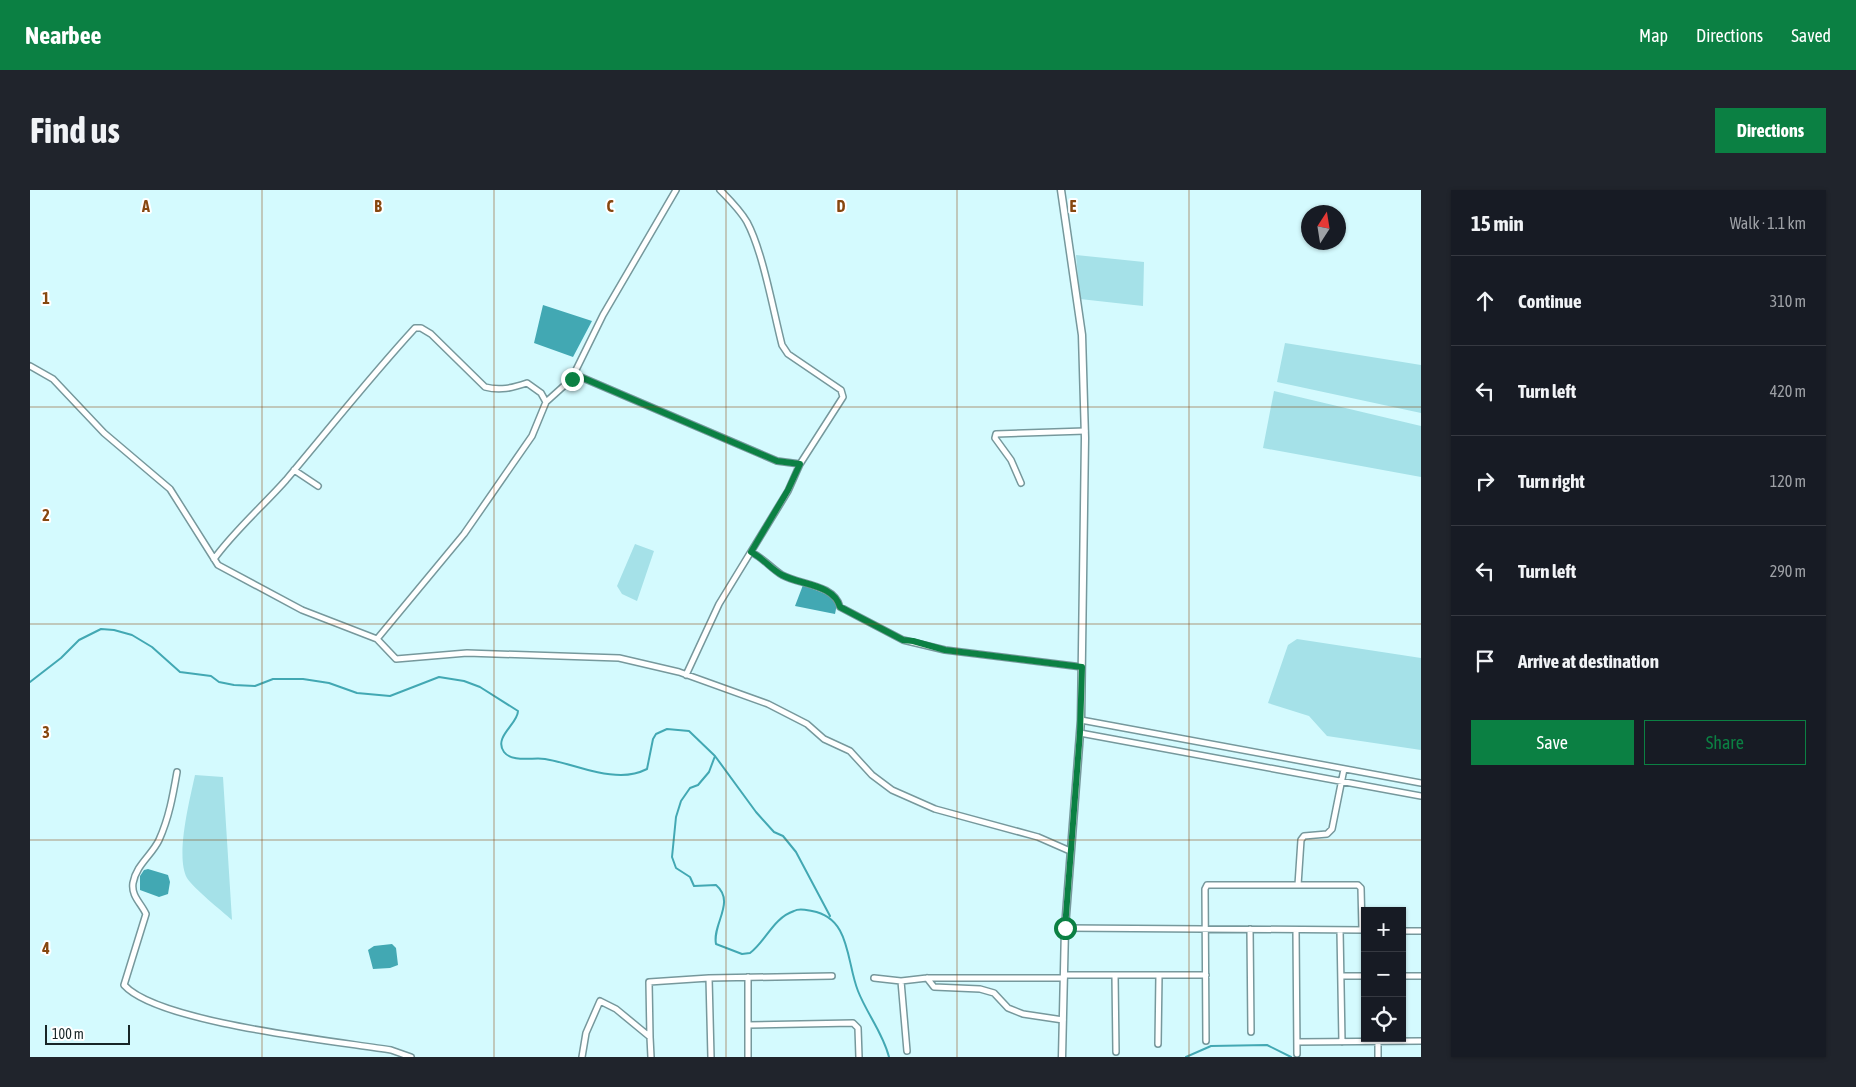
<!DOCTYPE html>
<html lang="en">
<head>
<meta charset="utf-8">
<style>
	body { margin:0; font-family:"Asap Condensed",sans-serif; background:#20242c; color:#f1f3f6 }
	.controls { position:absolute; right:15px; bottom:15px; display:grid; overflow:hidden; border-radius:0px; box-shadow:0 1px 4px #0004 }
	.controls button { width:45px; height:45px; display:grid; place-items:center; padding:0; border:0; border-bottom:1px solid #363941; background:#171b24; color:#f1f3f6; font:25px sans-serif }
	.compass { position:absolute; left:1271px; top:15px; width:45px; height:45px; border-radius:50%; background:#171b24; box-shadow:0 1px 4px #0004; rotate:12deg }
	.scale { position:absolute; left:15px; bottom:12px; width:85px; box-sizing:border-box; padding-left:5px; border:2px solid #172527; border-top:0; font-size:14px; line-height:18px; white-space:nowrap; color:#172527; -webkit-text-stroke:4px #fff; paint-order:stroke }
	.stop { position:absolute; width:15px; height:15px; margin:-11px; border:4px solid #0b8043; border-radius:50%; background:#fff }
	.stop.end { background:#0b8043; border-color:#fff; box-shadow:0 1px 5px #0008 }
	.list { margin:0; padding:0; list-style:none }
	h2 { display:flex; justify-content:space-between; align-items:center; height:65px; margin:0; padding:0 20px; font-size:21px }
	h2 small { font-size:16px; font-weight:400; color:#9ea1a6 }
	.list li { display:grid; grid-template-columns:32px 1fr auto; gap:15px; align-items:center; box-sizing:border-box; height:90px; padding:0 20px; border-top:1px solid #363941 }
	.list b { display:block; font-size:19px; white-space:nowrap }
	.list em { font-size:16px; font-style:normal; color:#9ea1a6 }
	.actions { display:flex; gap:10px; padding:15px 20px }
	.actions a { flex:1; padding:11px 0; border:1px solid #0b8043; border-radius:0px; text-align:center; font-size:18px; color:#0b8043 }
	.actions .main { background:#0b8043; color:#fff }
	.icon { flex:none; width:28px; height:28px; fill:none; stroke:currentColor; stroke-width:2; stroke-linecap:round; stroke-linejoin:round }
	.map { position:relative; flex:none; width:1391px; height:867px; overflow:hidden; border-radius:0px }
	header { display:flex; align-items:center; gap:30px; box-sizing:border-box; height:70px; padding:0 25px; background:#0b8043; color:#fff }
	header strong { font-size:24px }
	nav { display:flex; gap:28px; margin-inline-start:auto; font-size:18px }
	.intro { display:flex; align-items:center; justify-content:space-between; box-sizing:border-box; height:120px; padding:0 30px }
	h1 { margin:0; font-size:35px }
	.button { padding:12px 22px; border-radius:0px; background:#0b8043; color:#fff; font-size:18px; font-weight:700 }
	main { display:flex; gap:30px; padding:0 30px }
	aside { flex:1; background:#171b24; border-radius:0px; box-shadow:0 1px 4px #0004 }
	.map>svg:first-child { display:block }
</style>
</head>
<body>
<header>
<strong>Nearbee</strong>
<nav><a>Map</a><a>Directions</a><a>Saved</a></nav>
</header>
<div class="intro"><h1>Find us</h1><a class="button">Directions</a></div>
<main>
<div class="map">
<svg width="1391" height="867" viewBox="0 0 1391 867">
	<rect width="100%" height="100%" fill="#d4fafe"/>
	<path fill="#a5e1e8" d="M 1046,65 L 1114,72 L 1113,116 L 1050,109 Z
		M 1255,153 L 1391,175 L 1391,223 L 1247,192 Z
		M 1244,201 L 1391,236 L 1391,287 L 1233,258 Z
		M 605,354 L 624,361 L 607,411 L 592,404 L 587,396 Z
		M 1267,449 L 1391,468 L 1391,560 L 1297,546 L 1279,526 L 1238,513 L 1258,455 Z
		M 165,585 L 193,587 L 202,730 C 192,721 163,698 157,688 C 145,666 160,609 165,585 Z"/>
	<path fill="#42a8b3" d="M 513,115 L 562,131 L 543,167 L 504,153 Z
		M 773,395 L 808,409 L 805,424 L 765,416 Z
		M 118,679 L 138,685 L 140,692 L 138,704 L 129,707 L 110,700 L 110,686 L 114,680 Z
		M 362,754 L 366,758 L 368,775 L 360,778 L 343,779 L 338,760 L 344,756 Z"/>
	<g fill="none" stroke-linecap="round" stroke-linejoin="round">
		<path stroke="#42a8b3" stroke-width="2" d="M 0,492 L 31,468 L 49,450 L 71,439 L 84,440 L 102,445 L 122,457 L 150,482 L 181,486 L 189,492 L 204,495 L 225,496 L 243,489 L 273,489 L 299,493 L 327,503 L 360,506 L 409,487 L 434,491 L 450,497 L 488,521 C 488,534 463,547 474,562 C 482,573 504,567 515,569 C 540,573 565,585 591,585 C 600,585 609,583 617,579 L 623,549 L 626,544 L 637,539 L 659,541 L 685,566 L 679,582 L 668,595 L 660,598 L 651,611 L 646,627 L 642,667 L 646,678 L 660,687 L 664,696 L 686,695 C 706,712 682,734 686,754 L 712,764 L 720,763 C 736,751 743,728 764,721 C 769,718 776,720 782,721 C 821,728 816,771 828,801 C 837,824 853,843 859,867
			M 685,566 L 726,622 L 744,642 L 753,646 L 766,662 L 800,726
			M 1156,867 L 1181,856 L 1237,855 L 1261,867"/>
		<g stroke="#76989c" stroke-width="8">
			<path id="minor" d="M 0,176 L 23,189 L 74,243 L 140,299 L 188,375 L 272,420 L 347,449 L 366,469 L 437,463 L 589,468 L 649,482 L 738,514 L 777,534 L 794,549 L 820,561 L 842,585 L 862,600 L 905,619 L 1008,647 L 1040,661
				M 542,188 L 573,125 L 646,0
				M 516,212 L 546,185 L 747,271 L 770,274 L 813,207 L 811,200 L 758,164 L 752,155 C 743,120 733,62 717,32 C 710,20 700,10 690,0
				M 264,280 L 288,296
				M 991,293 L 981,270 L 965,248 L 966,244 L 1055,241
				M 721,362 C 733,368 741,378 752,385 C 770,395 804,394 810,417 L 873,450 L 915,460 L 1052,477
				M 184,369 C 205,340 233,316 256,290 C 299,239 340,187 385,138 L 391,138 L 401,144 L 455,197 C 470,201 482,198 497,193 L 511,203 L 516,212 L 502,246 L 434,344 L 347,449
				M 656,485 L 689,414 L 758,301 L 770,274
				M 1051,530 L 1391,593
				M 1050,543 L 1391,606
				M 147,582 C 143,605 139,628 129,650 C 122,665 106,675 103,693 C 101,706 111,713 116,724 L 94,795 C 128,833 305,851 361,860 L 381,867
				M 1268,695 L 1271,650 L 1274,646 L 1297,644 L 1302,639 L 1314,579
				M 1035,738 L 1335,740
				M 1220,739 L 1221,842
				M 1266,740 L 1267,864
				M 1310,740 L 1312,852
				M 1372,741 L 1391,741
				M 1034,785 L 1176,785
				M 1085,785 L 1086,862
				M 1311,786 L 1335,786
				M 1372,786 L 1391,786
				M 718,787 L 718,867
				M 679,788 L 681,867
				M 844,788 L 871,791
				M 897,788 L 904,797 L 950,799 L 964,803 L 978,818 L 993,824 L 1033,830
				M 718,835 L 823,833 L 828,838 L 829,867
				M 620,847 L 619,792 L 679,788 L 802,786
				M 1176,851 L 1175,699 L 1177,695 L 1328,695 L 1331,698 L 1332,740
				M 1348,851 L 1348,867
				M 1267,852 L 1391,851
				M 1128,854 L 1129,785
				M 877,861 L 871,791 L 897,788 L 1034,788
				M 552,867 L 556,843 L 570,811 L 586,819 L 620,847 L 621,867"/>
		</g>
		<g stroke="#76989c" stroke-width="9">
			<path id="tertiary" d="M 1031,0 L 1052,145 L 1055,248 L 1051,530 L 1035,738 L 1032,867"/>
		</g>
		<use href="#minor" stroke="#fff" stroke-width="5"/>
		<use href="#tertiary" stroke="#fff" stroke-width="6"/>
	</g>
	<g fill="none" stroke-linecap="round" stroke-linejoin="round">
		<path stroke="#0b8043" stroke-width="6" d="M 542,189 L 546,185 L 747,271 L 770,274 L 758,300 L 721,362 C 733,368 741,379 752,385 C 770,395 804,394 810,417 L 873,450 L 883,451 L 915,460 L 1052,477 L 1050,542 L 1035,738"/>
	</g>
	<path fill="none" stroke="#87470f" stroke-width="1" stroke-opacity="0.55" d="M 232,0 L 232,867M 464,0 L 464,867M 696,0 L 696,867M 927,0 L 927,867M 1159,0 L 1159,867M 0,217 L 1391,217M 0,434 L 1391,434M 0,650 L 1391,650"/>
	<g font-size="16" text-anchor="middle" font-weight="bold" fill="#87470f" stroke="#fff" stroke-width="4" stroke-linejoin="round" paint-order="stroke">
		<text x="116" y="22">A</text>
		<text x="348" y="22">B</text>
		<text x="580" y="22">C</text>
		<text x="811" y="22">D</text>
		<text x="1043" y="22">E</text>
		<text x="16" y="114">1</text>
		<text x="16" y="331">2</text>
		<text x="16" y="548">3</text>
		<text x="16" y="764">4</text>
	</g>
</svg>
<div class="controls">
<button>+</button>
<button>−</button>
<button><svg class="icon" aria-label="locate" viewBox="0 0 24 24"><circle cx="12" cy="12" r="6"/><path d="M12 2v4M12 18v4M2 12h4M18 12h4"/></svg></button>
</div>
<svg class="compass" viewBox="-18 -18 36 36"><path d="M0-13l5 13h-10z" fill="#e53935"/><path d="M0 13l5-13h-10z" fill="#9ea1a6"/></svg>
<div class="scale">100 m</div>
<div class="stop" style="left:1035px;top:738px"></div>
<div class="stop end" style="left:542px;top:189px"></div>
</div>
<aside>
<h2>15 min<small>Walk · 1.1 km</small></h2>
<ul class="list">
<li><svg class="icon" aria-label="ahead" viewBox="0 0 24 24"><path d="M12 20V5M6 11l6-6 6 6"/></svg><div><b>Continue</b></div><em>310 m</em></li>
<li><svg class="icon" aria-label="left" viewBox="0 0 24 24"><path d="M17 20v-9H6M10 6l-5 5 5 5"/></svg><div><b>Turn left</b></div><em>420 m</em></li>
<li><svg class="icon" aria-label="right" viewBox="0 0 24 24"><path d="M7 20v-9h11M14 6l5 5-5 5"/></svg><div><b>Turn right</b></div><em>120 m</em></li>
<li><svg class="icon" aria-label="left" viewBox="0 0 24 24"><path d="M17 20v-9H6M10 6l-5 5 5 5"/></svg><div><b>Turn left</b></div><em>290 m</em></li>
<li><svg class="icon" aria-label="arrive" viewBox="0 0 24 24"><path d="M6 21V4h12l-3 4 3 4H6"/></svg><div><b>Arrive at destination</b></div></li>
</ul>
<div class="actions"><a class="main">Save</a><a>Share</a></div>
</aside>
</main>
</body>
</html>
